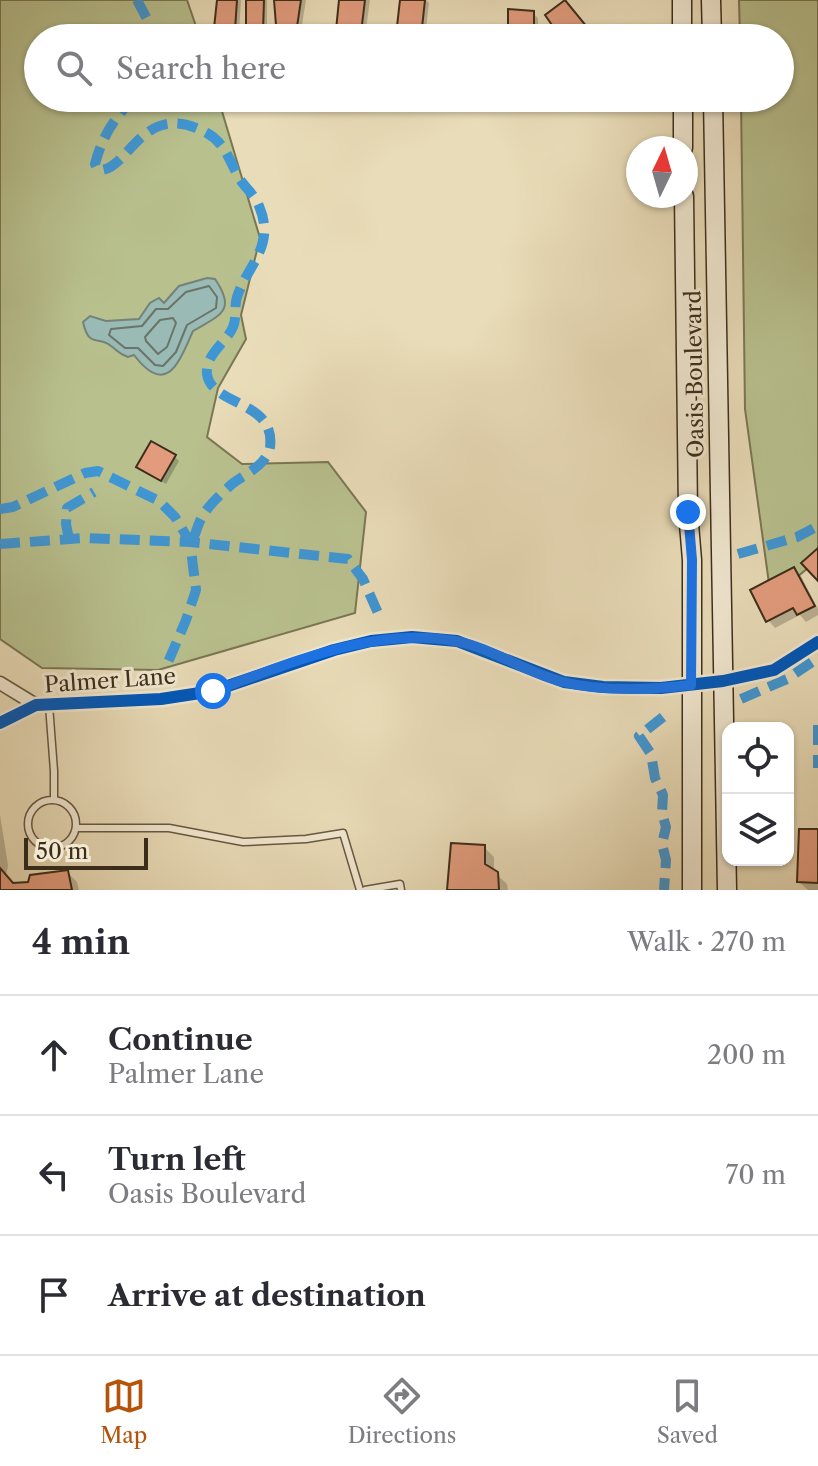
<!DOCTYPE html>
<html lang="en">
<head>
<meta charset="utf-8">
<style>
	body { margin:0; font-family:"Libre Caslon Text",serif; background:#f7f7f7; color:#2b2b33 }
	.controls { position:absolute; right:24px; bottom:24px; display:grid; overflow:hidden; border-radius:16px; box-shadow:0 2px 6px #0004 }
	.controls button { width:72px; height:72px; display:grid; place-items:center; padding:0; border:0; border-bottom:2px solid #e1e1e2; background:#fff; color:#2b2b33; font:40px sans-serif }
	.compass { position:absolute; left:626px; top:136px; width:72px; height:72px; border-radius:50%; background:#fff; box-shadow:0 2px 6px #0004; rotate:5deg }
	.scale { position:absolute; left:24px; bottom:20px; width:124px; box-sizing:border-box; padding-left:8px; border:4px solid #3c2d1b; border-top:0; font-size:22px; line-height:28px; white-space:nowrap; color:#3c2d1b; -webkit-text-stroke:6px #f1e8d1; paint-order:stroke }
	.stop { position:absolute; width:24px; height:24px; margin:-18px; border:6px solid #1a73e8; border-radius:50%; background:#fff }
	.stop.end { background:#1a73e8; border-color:#fff; box-shadow:0 2px 8px #0008 }
	.list { margin:0; padding:0; list-style:none }
	h2 { display:flex; justify-content:space-between; align-items:center; height:104px; margin:0; padding:0 32px; font-size:34px }
	h2 small { font-size:26px; font-weight:400; color:#7c7c81 }
	.list li { display:grid; grid-template-columns:52px 1fr auto; gap:24px; align-items:center; box-sizing:border-box; height:120px; padding:0 32px; border-top:2px solid #e1e1e2 }
	.list b { display:block; font-size:30px; white-space:nowrap }
	.list p { margin:0; font-size:26px; white-space:nowrap; color:#7c7c81 }
	.list em { font-size:26px; font-style:normal; color:#7c7c81 }
	.icon { flex:none; width:44px; height:44px; fill:none; stroke:currentColor; stroke-width:2; stroke-linecap:round; stroke-linejoin:round }
	.map { position:relative; flex:none; width:818px; height:890px; overflow:hidden }
	.search { position:absolute; background:#fff; box-shadow:0 2px 6px #0004; left:24px; right:24px; top:24px; height:88px; display:flex; align-items:center; gap:20px; box-sizing:border-box; padding:0 28px; border-radius:44px; color:#7c7c81; font-size:30px }
	.sheet { height:464px; background:#fff }
	nav { display:flex; justify-content:space-around; align-items:center; box-sizing:border-box; height:112px; border-top:2px solid #e1e1e2; background:#fff; font-size:22px; color:#7c7c81 }
	nav a { display:grid; justify-items:center; gap:4px }
	nav .on { color:#b45309 }
	.map>svg:first-child { display:block }
</style>
</head>
<body>
<div class="map">
<svg width="818" height="890" viewBox="0 0 818 890">
	<rect width="100%" height="100%" fill="#e9dcb8"/>
	<filter id="stains"><feTurbulence type="fractalNoise" baseFrequency=".0025" numOctaves="4"/><feColorMatrix values="0 0 0 0 .2 0 0 0 0 .09 0 0 0 0 .02 0 0 0 .5 -.17"/></filter>
	<radialGradient id="worn" r=".72"><stop offset=".6" stop-color="#630" stop-opacity="0"/><stop offset="1" stop-color="#630" stop-opacity=".3"/></radialGradient>
	<path fill="#b8c08e" stroke="#7a7654" stroke-width="2" d="M 0,0 L 187,0 L 200,38 L 38,38 L 38,98 L 218,98 L 260,238 L 241,315 L 246,339 L 218,388 L 207,437 L 242,464 L 328,462 L 366,512 L 355,613 L 158,670 L 42,668 L 0,639 Z
		M 739,0 L 818,0 L 818,560 L 771,598 L 745,409 L 741,98 L 780,98 L 780,38 L 740,38 Z"/>
	<path fill="#99bab5" stroke="#748277" stroke-width="2" d="M 207,278 L 215,279 C 237,311 220,315 193,331 C 179,362 167,398 134,355 L 128,357 C 119,354 118,351 111,346 C 98,335 89,349 83,322 L 90,316 L 106,321 L 139,319 L 150,303 L 159,298 L 164,303 L 179,286 Z"/>
	<path fill="#0003" d="M 219,0 L 241,0 L 239,33 L 221,32 L 216,27 Z
		M 248,0 L 267,0 L 267,36 L 253,33 L 248,29 Z
		M 276,0 L 306,0 L 301,31 L 283,29 L 278,24 Z
		M 341,0 L 370,0 L 365,36 L 342,33 L 338,29 Z
		M 402,0 L 426,0 L 429,3 L 425,38 L 403,38 L 399,34 Z
		M 533,13 L 538,18 L 538,38 L 510,38 Z
		M 175,457 L 179,461 L 166,484 L 143,471 Z
		M 794,569 L 801,576 L 818,609 L 818,615 L 806,622 L 800,615 L 775,628 L 768,620 Z
		M 0,815 L 8,865 L 6,877 L 13,885 L 30,884 L 67,872 L 77,882 L 79,890 L 0,890 Z
		M 818,831 L 818,890 L 808,890 L 799,882 Z
		M 484,847 L 494,857 L 494,872 L 507,884 L 508,890 L 450,890 Z"/>
	<g fill="none" stroke-linecap="round" stroke-linejoin="round">
		<path stroke="#6a7468" stroke-width="2" d="M 209,286 L 217,297 L 216,308 L 187,325 L 176,352 L 163,366 L 155,365 L 138,348 L 125,348 L 109,335 L 111,329 L 142,326 L 156,309 L 168,309 L 186,292 Z
			M 173,318 L 176,323 L 167,347 L 158,354 L 146,341 L 145,337 L 160,320 Z"/>
	</g>
	<path fill="#e29c7d" stroke="#3c2d1b" stroke-width="2" d="M 217,0 L 237,0 L 235,30 L 214,28 Z
		M 246,0 L 264,0 L 263,32 L 246,29 Z
		M 274,0 L 301,0 L 297,27 L 276,25 Z
		M 339,0 L 365,0 L 361,33 L 336,30 Z
		M 400,0 L 425,0 L 421,37 L 396,35 Z
		M 565,0 L 596,38 L 561,38 L 545,15 Z
		M 508,9 L 534,11 L 534,38 L 508,38 Z
		M 151,441 L 176,455 L 161,481 L 136,467 Z
		M 818,548 L 818,581 L 801,563 Z
		M 794,567 L 815,606 L 797,615 L 793,608 L 766,622 L 750,590 Z
		M 799,829 L 818,829 L 818,883 L 797,882 Z
		M 451,843 L 485,845 L 485,864 L 498,872 L 499,890 L 447,890 Z
		M 0,868 L 13,883 L 28,882 L 30,875 L 68,870 L 72,890 L 0,890 Z"/>
	<g fill="none" stroke-linecap="round" stroke-linejoin="round">
		<g stroke="#675942" stroke-width="9">
			<path id="service" d="M 49,705 L 54,771 L 54,799
				M28 824a24 24 0 1 1 48 0a24 24 0 1 1-48 0Z
				M 76,828 L 169,828 L 243,842 L 306,839 L 343,833 L 360,890
				M 365,890 L 400,884 L 401,890"/>
		</g>
		<g stroke="#675942" stroke-width="15">
			<path id="minor" d="M 0,683 L 36,705
				M 0,723 L 36,705 L 161,699 L 213,691 L 334,650 L 371,641 L 412,637 L 457,641 L 564,682 L 603,687 L 661,688 L 723,681 L 774,670 L 818,642"/>
		</g>
		<g stroke="#3c2d1b" stroke-width="21">
			<path id="secondary" d="M 682,0 L 682,38
				M 711,0 L 712,38
				M 683,98 L 683,148
				M 713,98 L 727,890
				M 684,196 L 688,512 L 692,560 L 692,890"/>
		</g>
		<use href="#service" stroke="#f1e8d1" stroke-width="6"/>
		<use href="#minor" stroke="#f1e8d1" stroke-width="12"/>
		<use href="#secondary" stroke="#f1e8d1" stroke-width="18"/>
		<path stroke="#3f96d4" stroke-width="10" stroke-dasharray="20 10" stroke-linecap="butt" d="M 137,0 L 157,38
			M 134,98 C 114,118 102,137 95,164 L 98,170 C 129,173 141,97 207,133 C 225,143 229,160 238,176 C 244,187 255,195 259,206 C 276,246 248,264 237,297 C 234,306 237,318 233,327 C 227,342 205,354 207,374 C 211,406 276,400 270,447 C 267,465 245,474 232,484 C 221,494 206,507 200,521 C 196,529 197,534 190,542
			M 0,509 L 13,507 L 85,473 L 98,471 L 159,501 L 175,517 L 190,542 L 196,590 L 186,620 L 166,667
			M 69,539 L 66,524 L 67,508 L 94,492
			M 0,544 L 84,538 L 190,542 L 348,559 L 363,579 L 378,613
			M 738,554 L 797,537 L 818,526
			M 741,699 L 787,679 L 818,658
			M 663,717 L 639,736 L 651,754 L 655,778 L 663,795 L 662,813 L 666,827 L 662,844 L 666,860 L 664,890
			M 818,725 L 818,768"/>
		<g stroke="#f1e8d1" stroke-width="17">
			<path id="cycleway" d="M 0,723 L 36,705 L 161,699 L 213,691 L 334,650 L 371,641 L 412,637 L 457,641 L 564,682 L 603,687 L 661,688 L 723,681 L 774,670 L 818,642"/>
		</g>
		<use href="#cycleway" stroke="#0057b8" stroke-width="12"/>
	</g>
	<g fill="none" stroke-linecap="round" stroke-linejoin="round">
		<path stroke="#1a73e8" stroke-width="10" d="M 213,691 C 290,664 372,626 455,641 C 493,648 526,673 563,682 C 603,692 650,690 691,685 L 692,560 L 688,512"/>
	</g>
	<g text-anchor="middle" stroke-width="6" stroke-linejoin="round" paint-order="stroke">
		<g font-size="22" fill="#3c2d1b" stroke="#f1e8d1">
			<text transform="translate(694 374) rotate(-91)" y="8">Oasis Boulevard</text>
			<text transform="translate(110 680) rotate(-4)" y="8">Palmer Lane</text>
		</g>
	</g>
	<rect width="100%" height="100%" filter="url(#stains)"/>
	<rect width="100%" height="100%" fill="url(#worn)"/>
</svg>
<div class="controls">
<button><svg class="icon" aria-label="locate" viewBox="0 0 24 24"><circle cx="12" cy="12" r="6"/><path d="M12 2v4M12 18v4M2 12h4M18 12h4"/></svg></button>
<button><svg class="icon" aria-label="layers" viewBox="0 0 24 24"><path d="M12 4l9 5-9 5-9-5zM3 14l9 5 9-5"/></svg></button>
</div>
<svg class="compass" viewBox="-18 -18 36 36"><path d="M0-13l5 13h-10z" fill="#e53935"/><path d="M0 13l5-13h-10z" fill="#7c7c81"/></svg>
<div class="scale">50 m</div>
<div class="stop" style="left:213px;top:691px"></div>
<div class="stop end" style="left:688px;top:512px"></div>
<div class="search"><svg class="icon" aria-label="search" viewBox="0 0 24 24"><circle cx="10" cy="10" r="6"/><path d="M15 15l6 6"/></svg>Search here</div>
</div>
<section class="sheet">
<h2>4 min<small>Walk · 270 m</small></h2>
<ul class="list">
<li><svg class="icon" aria-label="ahead" viewBox="0 0 24 24"><path d="M12 20V5M6 11l6-6 6 6"/></svg><div><b>Continue</b><p>Palmer Lane</p></div><em>200 m</em></li>
<li><svg class="icon" aria-label="left" viewBox="0 0 24 24"><path d="M17 20v-9H6M10 6l-5 5 5 5"/></svg><div><b>Turn left</b><p>Oasis Boulevard</p></div><em>70 m</em></li>
<li><svg class="icon" aria-label="arrive" viewBox="0 0 24 24"><path d="M6 21V4h12l-3 4 3 4H6"/></svg><div><b>Arrive at destination</b></div></li>
</ul>
</section>
<nav>
<a class="on"><svg class="icon" aria-label="map" viewBox="0 0 24 24"><path d="M3 6l6-2 6 2 6-2v14l-6 2-6-2-6 2zM9 4v14M15 6v14"/></svg>Map</a>
<a><svg class="icon" aria-label="directions" viewBox="0 0 24 24"><path d="M12 3l9 9-9 9-9-9zM9 14v-3h6M13 9l2 2-2 2"/></svg>Directions</a>
<a><svg class="icon" aria-label="saved" viewBox="0 0 24 24"><path d="M7 4h10v16l-5-4-5 4z"/></svg>Saved</a>
</nav>
</body>
</html>
